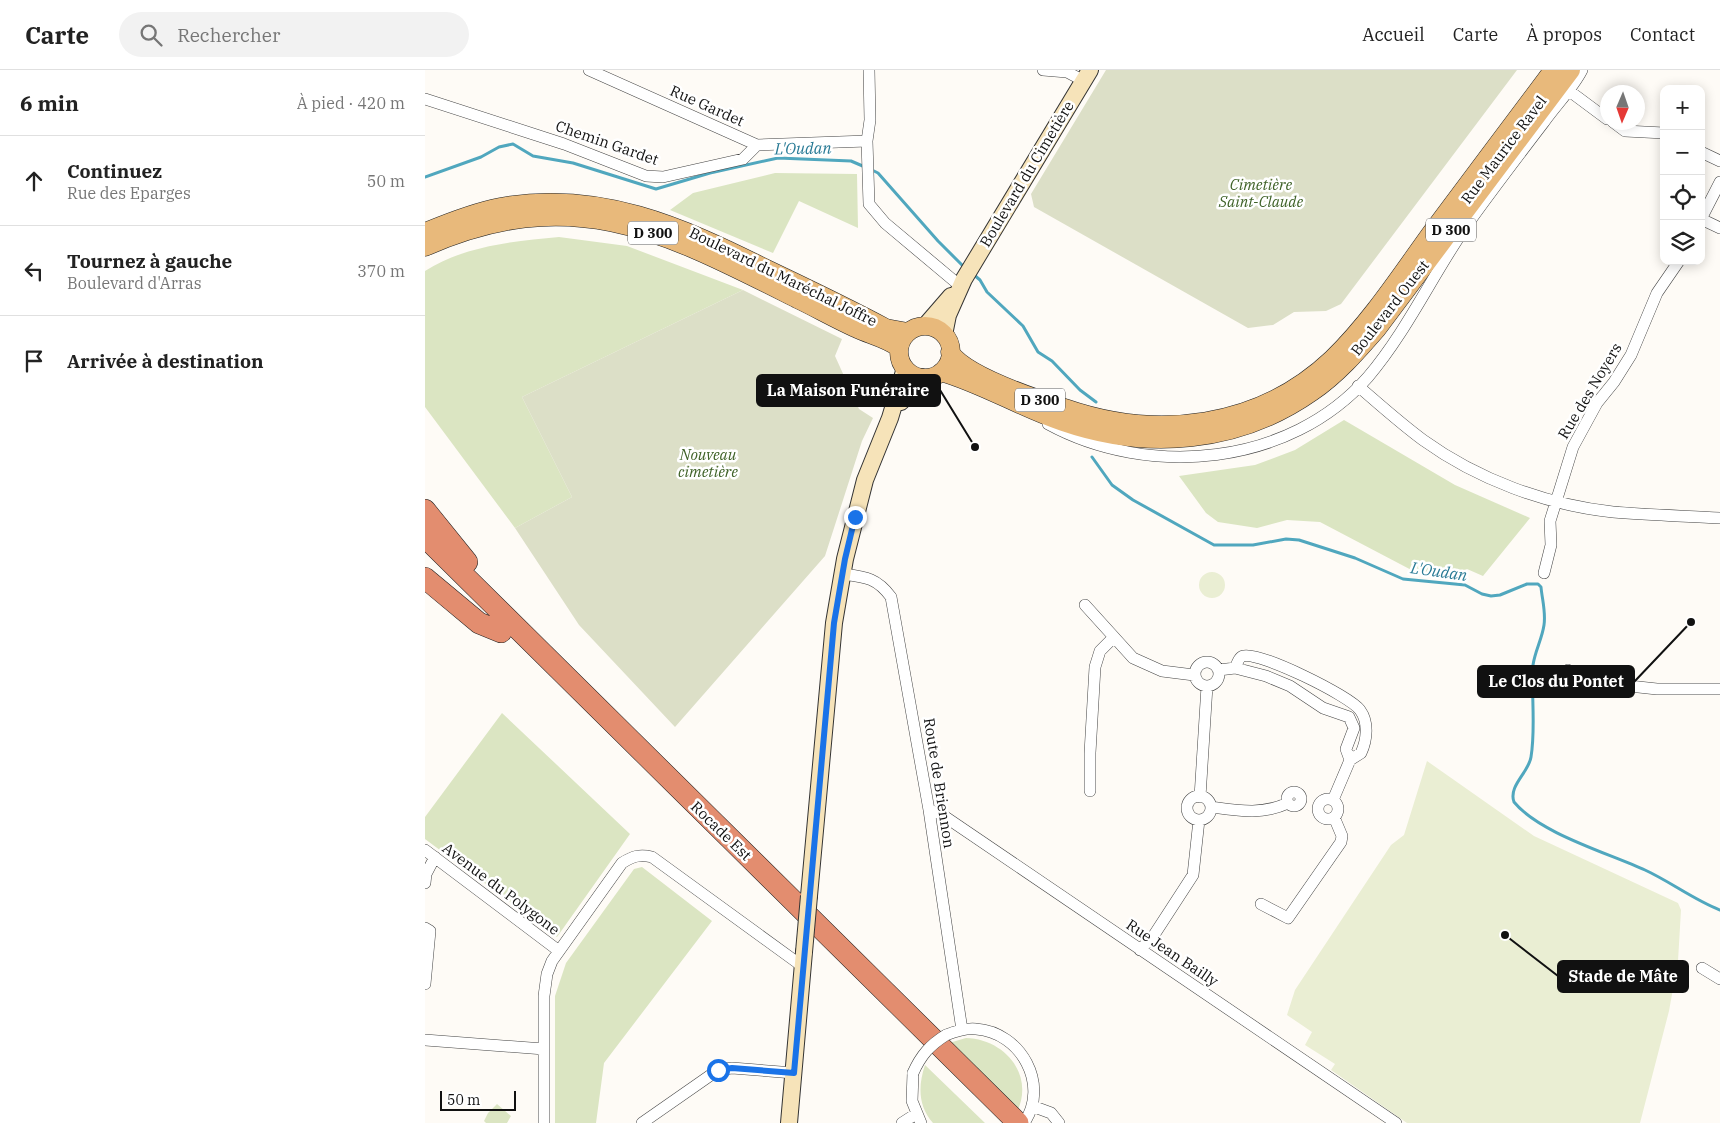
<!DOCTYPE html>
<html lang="fr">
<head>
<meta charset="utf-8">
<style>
	body { margin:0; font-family:"IBM Plex Serif",serif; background:#f2f2f2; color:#222 }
	.controls { position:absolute; right:15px; top:15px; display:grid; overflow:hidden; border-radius:10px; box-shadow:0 2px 12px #0003 }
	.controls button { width:45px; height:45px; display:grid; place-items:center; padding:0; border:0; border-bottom:1px solid #e0e0e0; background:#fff; color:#222; font:25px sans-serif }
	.compass { position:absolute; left:1175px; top:15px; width:45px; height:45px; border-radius:50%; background:#fff; box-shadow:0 2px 12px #0003; rotate:182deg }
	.scale { position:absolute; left:15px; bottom:12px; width:76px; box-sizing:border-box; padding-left:5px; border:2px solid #111; border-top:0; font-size:14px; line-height:18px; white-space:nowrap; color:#111; -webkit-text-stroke:4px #fff; paint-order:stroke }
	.stop { position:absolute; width:15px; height:15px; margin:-11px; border:4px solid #1a73e8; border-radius:50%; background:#fff }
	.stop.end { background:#1a73e8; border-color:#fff; box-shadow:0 1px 5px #0008 }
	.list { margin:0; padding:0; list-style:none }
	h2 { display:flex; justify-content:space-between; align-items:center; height:65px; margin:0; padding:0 20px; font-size:21px }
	h2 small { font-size:16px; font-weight:400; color:#767676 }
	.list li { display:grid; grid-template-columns:32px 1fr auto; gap:15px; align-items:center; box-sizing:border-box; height:90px; padding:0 20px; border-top:1px solid #e0e0e0 }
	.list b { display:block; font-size:19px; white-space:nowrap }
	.list p { margin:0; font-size:16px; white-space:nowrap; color:#767676 }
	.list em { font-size:16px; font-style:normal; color:#767676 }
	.icon { flex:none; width:28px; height:28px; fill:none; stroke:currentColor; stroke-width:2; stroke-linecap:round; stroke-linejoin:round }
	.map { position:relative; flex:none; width:1295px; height:1053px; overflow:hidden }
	header { display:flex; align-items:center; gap:30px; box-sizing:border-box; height:70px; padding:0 25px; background:#fff; border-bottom:1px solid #e0e0e0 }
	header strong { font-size:24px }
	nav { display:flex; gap:28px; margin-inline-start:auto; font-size:18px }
	.search { width:350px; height:45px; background:#f2f2f2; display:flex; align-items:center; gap:12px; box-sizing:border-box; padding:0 18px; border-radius:28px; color:#767676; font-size:19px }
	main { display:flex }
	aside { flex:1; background:#fff }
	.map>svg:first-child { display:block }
</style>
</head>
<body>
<header>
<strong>Carte</strong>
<div class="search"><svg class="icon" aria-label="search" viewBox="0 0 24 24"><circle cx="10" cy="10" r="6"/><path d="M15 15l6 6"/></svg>Rechercher</div>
<nav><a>Accueil</a><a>Carte</a><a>À propos</a><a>Contact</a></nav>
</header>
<main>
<aside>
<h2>6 min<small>À pied · 420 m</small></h2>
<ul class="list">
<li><svg class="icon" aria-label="ahead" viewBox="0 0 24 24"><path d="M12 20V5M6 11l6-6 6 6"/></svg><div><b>Continuez</b><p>Rue des Eparges</p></div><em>50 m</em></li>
<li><svg class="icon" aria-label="left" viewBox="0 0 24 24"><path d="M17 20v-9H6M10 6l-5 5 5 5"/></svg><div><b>Tournez à gauche</b><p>Boulevard d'Arras</p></div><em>370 m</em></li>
<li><svg class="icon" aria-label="arrive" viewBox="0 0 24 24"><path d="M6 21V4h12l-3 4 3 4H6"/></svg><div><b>Arrivée à destination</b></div></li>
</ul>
</aside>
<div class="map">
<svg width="1295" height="1053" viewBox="0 0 1295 1053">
	<rect width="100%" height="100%" fill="#fefbf6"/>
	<path fill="#dbe5c2" d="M 350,103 L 432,104 L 433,158 L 374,131 L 348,183 L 245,140 L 268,123 Z
		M 134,167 L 202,176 L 318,220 L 97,327 L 147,427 L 90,458 L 0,337 L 0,201 C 39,176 88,171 134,167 Z
		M 919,350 L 1030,415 L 1105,448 L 1058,506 L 1042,499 L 1032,504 L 994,504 L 895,452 L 862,450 L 832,458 L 793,452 L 781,443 L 754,406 L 830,395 L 870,380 Z
		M 77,643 L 205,764 L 132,867 L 0,769 L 0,747 Z
		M 217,797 L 287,851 L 179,993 L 171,1053 L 130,1053 L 130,926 L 141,893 L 209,799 Z
		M 541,968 C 579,969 610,1004 592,1042 L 524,973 Z
		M 500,995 L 560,1053 L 508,1053 C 493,1036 493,1016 500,995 Z
		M 72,1034 L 86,1046 L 82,1053 L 61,1053 L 59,1051 L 63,1043 Z"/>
	<path fill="#dcdfc7" d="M 681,0 L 1092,0 L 916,234 L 901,241 L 869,242 L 848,255 L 823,258 L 609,137 L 606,124 Z
		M 318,220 L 417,269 L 410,286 L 434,339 L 448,348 L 437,371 L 400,486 L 250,657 L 154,555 L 90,458 L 147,427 L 97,327 Z"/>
	<path fill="#eaeed3" d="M774 515a13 13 0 1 1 26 0a13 13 0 1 1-26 0Z
		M 1002,691 L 1109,766 L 1253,833 L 1256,840 L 1253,891 L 1244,941 L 1215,1053 L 982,1053 L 906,1000 L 910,994 L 880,975 L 887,962 L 862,945 L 870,920 L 966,775 L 979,765 Z"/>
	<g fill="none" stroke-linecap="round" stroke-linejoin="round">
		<path stroke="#50a7be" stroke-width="3" d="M 445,99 L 453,103 L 513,171 L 539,197
			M 0,107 L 56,87 L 74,77 L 88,74 L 108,86 L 148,93 L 231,119 L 285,103 L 353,88 L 426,91 L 440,97
			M 548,204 L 555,210 L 562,222 L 598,256 L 613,282 L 627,291 L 655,320 L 671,332
			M 667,387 L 687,415 L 708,430 L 789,475 L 828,475 L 861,469 L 874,470 L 930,488 L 978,509 L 1040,515 L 1057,524 L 1066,526 L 1075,525 L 1102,514 L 1113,514 L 1116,517 C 1117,529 1121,542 1119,555 C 1117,569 1110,581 1108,595 C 1106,626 1111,657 1106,687 C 1104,702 1083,716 1089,732 C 1114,763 1183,783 1220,800 C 1246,812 1269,830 1295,840"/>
		<g stroke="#444" stroke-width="12">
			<path id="street" d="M 164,0 L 332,75
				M 444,0 L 445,50 L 442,71 L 444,134 L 460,153 L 534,215
				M 618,0 L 642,2 L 659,11
				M 1143,20 L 1182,49
				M 0,29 L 139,74 L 221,106 L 238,107 L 318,89 L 332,75 L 442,71
				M 1188,52 L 1200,61 L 1239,63
				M 1276,82 L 1295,91
				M 1276,149 L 1295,112
				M 1276,149 L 1295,158
				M 933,316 C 954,334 975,353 998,370 C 1052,409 1121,435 1188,442 C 1224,445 1260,446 1295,448
				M 623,354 C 724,409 865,396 943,307 C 982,261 1008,204 1042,155 C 1067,120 1093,86 1119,52 C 1131,35 1148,18 1157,0
				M 1119,503 L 1126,475 L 1125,451 L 1148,377 L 1172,333 L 1189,312 L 1206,285 L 1232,223 L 1254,191
				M 418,504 C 441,507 452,508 466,527 L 504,740 L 537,960
				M 660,535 L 708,588 L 737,601 L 769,605
				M770 604a12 12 0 1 1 24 0a12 12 0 1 1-24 0Z
				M 810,598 C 812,594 814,587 818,586 C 834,581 925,626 935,640 C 944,652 942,670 936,683 L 925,690
				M 794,600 L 810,598 L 841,606 L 865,616 L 898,638 L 924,647 L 929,658 L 921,679 L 925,690 L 908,730
				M 1143,600 L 1147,607 L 1158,611 L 1232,619 L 1295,619
				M 665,721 L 665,683 L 670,597 L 675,581 L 688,568
				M862 729a7 7 0 1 1 14 0a7 7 0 1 1-14 0Z
				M762 738a12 12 0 1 1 24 0a12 12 0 1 1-24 0Z
				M 775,727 L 782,616
				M893 739a10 10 0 1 1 20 0a10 10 0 1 1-20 0Z
				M 786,737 C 815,741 837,745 863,733
				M 504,740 L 516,744 L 971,1053
				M 0,780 L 134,881
				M 0,813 L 1,804 L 10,787
				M 836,834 L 863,848 L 916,772 L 917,766 L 909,747
				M 0,858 L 5,861 L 0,914
				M 715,880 L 729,865 L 768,805 L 774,750
				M 1277,898 L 1295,909
				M 521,965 C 531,961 541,958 551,959 C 596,962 625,1015 599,1053
				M 0,970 L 119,979
				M 488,1003 L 487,1031 L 496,1053
				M 607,1036 L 626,1043 L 634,1053
				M 119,1053 L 119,926 L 122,904 L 127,891 L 197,793 C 208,786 215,784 227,787 L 377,896
				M 217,1053 L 293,1000 L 307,998 L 369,1003
				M 477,1053 L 491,1044"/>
		</g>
		<g stroke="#333" stroke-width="18">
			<path id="secondary" d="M 500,256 L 526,226
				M 519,265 L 523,245 L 539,209 L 665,0
				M 476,332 L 496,307
				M 384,826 L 409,553 L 420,489 L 440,410 L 465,348 L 480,298
				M 364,1053 L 379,882"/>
		</g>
		<g stroke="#222" stroke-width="19">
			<path id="primary" d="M 0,162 C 24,152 49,142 75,137 C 174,119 256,156 342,199 C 382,218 422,237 461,258 L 483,262
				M 0,177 C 148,112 239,162 372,229 C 391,238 410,249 430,258 C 444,265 461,268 474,278
				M474 282a26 26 0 1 1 52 0a26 26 0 1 1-52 0Z
				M 525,282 C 541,306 612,329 640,338 C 732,370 834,358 907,289 C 945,252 975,206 1006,163 C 1047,109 1087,54 1128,0
				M 516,302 C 558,314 596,338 638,352 C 722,381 813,374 887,322 C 912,305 932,282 952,259 L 1146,0"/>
		</g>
		<g stroke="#222" stroke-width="22">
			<path id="highway" d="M 0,440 L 42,492
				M 0,467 L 593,1053
				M 0,508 L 54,553 L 76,562"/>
		</g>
		<use href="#street" stroke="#fff" stroke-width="11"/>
		<use href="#secondary" stroke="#f6e3b9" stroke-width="16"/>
		<use href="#primary" stroke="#e8b97b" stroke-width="18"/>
		<use href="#highway" stroke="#e38d6f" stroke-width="21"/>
		<g stroke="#444" stroke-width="12" stroke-linecap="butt">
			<path id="street-bridge" d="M 488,1003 C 496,985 505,975 521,965"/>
		</g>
		<g stroke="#333" stroke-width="18" stroke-linecap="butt">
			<path id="secondary-bridge" d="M 379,882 L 384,826"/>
		</g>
		<use href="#street-bridge" stroke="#fff" stroke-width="11"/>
		<use href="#secondary-bridge" stroke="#f6e3b9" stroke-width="16"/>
	</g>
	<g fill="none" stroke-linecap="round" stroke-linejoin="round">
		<path stroke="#1a73e8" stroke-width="6" d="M 293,1000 L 307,998 L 369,1003 L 409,553 L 420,489 L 430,447"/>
	</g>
	<g text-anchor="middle" stroke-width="5" stroke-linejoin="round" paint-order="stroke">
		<g fill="#fff" stroke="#585858" stroke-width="1">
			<rect x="1001" y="148.5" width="50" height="23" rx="4"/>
			<rect x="203" y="151.5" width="50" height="23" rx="4"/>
			<rect x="590" y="318.5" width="50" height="23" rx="4"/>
		</g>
		<g font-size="14" font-weight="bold" fill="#111">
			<text x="1026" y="165">D 300</text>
			<text x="228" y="168">D 300</text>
			<text x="615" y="335">D 300</text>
		</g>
		<g font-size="15" fill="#111" stroke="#fff">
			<text transform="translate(282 36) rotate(24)" y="5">Rue Gardet</text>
			<text transform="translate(182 73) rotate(19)" y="5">Chemin Gardet</text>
			<text transform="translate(1079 80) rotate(-53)" y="5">Rue Maurice Ravel</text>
			<text transform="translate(602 104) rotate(-59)" y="5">Boulevard du Cimetière</text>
			<text transform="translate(358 207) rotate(26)" y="5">Boulevard du Maréchal Joffre</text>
			<text transform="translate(965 238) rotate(-52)" y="5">Boulevard Ouest</text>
			<text transform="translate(1165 321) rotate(-59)" y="5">Rue des Noyers</text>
			<text transform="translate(514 713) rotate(81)" y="5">Route de Briennon</text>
			<text transform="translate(296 761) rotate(44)" y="5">Rocade Est</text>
			<text transform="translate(76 819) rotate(37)" y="5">Avenue du Polygone</text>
			<text transform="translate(747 883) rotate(34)" y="5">Rue Jean Bailly</text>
		</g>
		<g font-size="15" font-style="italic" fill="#3f6228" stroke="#fff">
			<text x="836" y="120">Cimetière<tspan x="836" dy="17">Saint-Claude</tspan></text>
			<text x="283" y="390">Nouveau<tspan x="283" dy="17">cimetière</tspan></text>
		</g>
		<g font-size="16" font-style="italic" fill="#287a95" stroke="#fff">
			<text transform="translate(378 78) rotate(-1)" y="6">L'Oudan</text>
			<text transform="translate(1014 501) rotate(8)" y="6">L'Oudan</text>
		</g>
	</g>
	<path fill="none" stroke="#111" stroke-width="2" d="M550 377L515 320M1266 552L1209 612M1080 865L1133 906"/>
	<g fill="#111" stroke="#fff" stroke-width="2">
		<circle cx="550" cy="377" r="5"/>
		<circle cx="1266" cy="552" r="5"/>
		<circle cx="1080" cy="865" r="5"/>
	</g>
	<g fill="#111" stroke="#111" stroke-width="2">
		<rect x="332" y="305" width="183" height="31" rx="5"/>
		<rect x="1053" y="596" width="156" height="31" rx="5"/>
		<rect x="1133" y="891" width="130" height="31" rx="5"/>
	</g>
	<g font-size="16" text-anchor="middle" font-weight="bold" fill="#fff">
		<text x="423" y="326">La Maison Funéraire</text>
		<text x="1131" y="617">Le Clos du Pontet</text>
		<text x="1198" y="912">Stade de Mâte</text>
	</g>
</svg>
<div class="controls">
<button>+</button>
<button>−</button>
<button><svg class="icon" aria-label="locate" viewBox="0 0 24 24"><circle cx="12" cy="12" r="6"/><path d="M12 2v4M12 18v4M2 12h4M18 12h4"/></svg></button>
<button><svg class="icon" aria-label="layers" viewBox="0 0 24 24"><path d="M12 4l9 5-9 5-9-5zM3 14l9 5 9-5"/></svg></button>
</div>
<svg class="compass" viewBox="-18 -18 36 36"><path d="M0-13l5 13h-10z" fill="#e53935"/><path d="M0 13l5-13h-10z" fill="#767676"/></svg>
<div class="scale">50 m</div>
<div class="stop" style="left:293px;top:1000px"></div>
<div class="stop end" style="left:430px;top:447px"></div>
</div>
</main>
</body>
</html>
